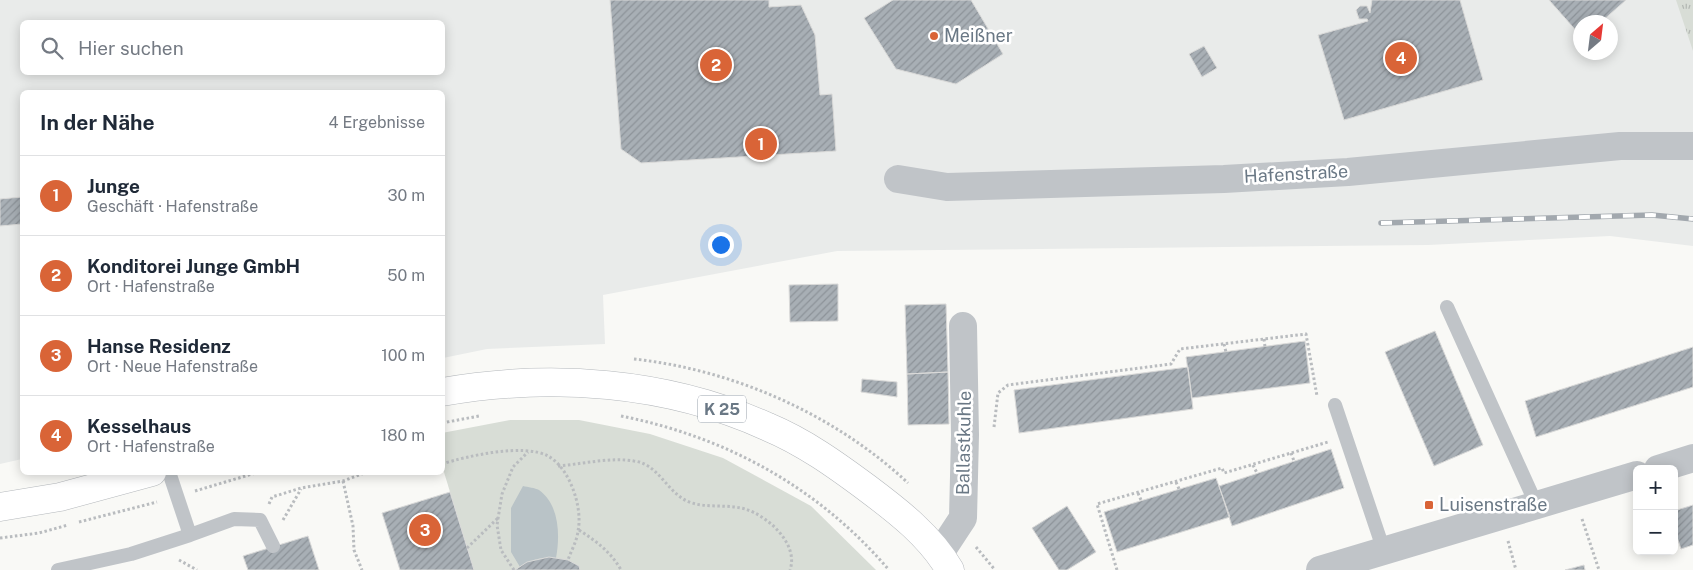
<!DOCTYPE html>
<html lang="de">
<head>
<meta charset="utf-8">
<style>
	body { margin:0; font-family:"Public Sans",sans-serif; background:#f6f6f7; color:#1f2937 }
	.controls { position:absolute; right:15px; bottom:15px; display:grid; overflow:hidden; border-radius:8px; box-shadow:0 2px 12px #0003 }
	.controls button { width:45px; height:45px; display:grid; place-items:center; padding:0; border:0; border-bottom:1px solid #e0e1e3; background:#fff; color:#1f2937; font:25px sans-serif }
	.compass { position:absolute; left:1573px; top:15px; width:45px; height:45px; border-radius:50%; background:#fff; box-shadow:0 2px 12px #0003; rotate:28deg }
	.you { position:absolute; left:720px; top:244px; width:18px; height:18px; margin:-12px; border:4px solid #fff; border-radius:50%; background:#1a73e8; box-shadow:0 0 0 8px #1a73e833 }
	.badge { display:grid; place-items:center; width:32px; height:32px; border-radius:50%; background:#d96437; color:#fff; font-size:16px; font-weight:700 }
	.pin { position:absolute; translate:-50% -50%; border:2px solid #fff; box-shadow:0 1px 5px #0006 }
	.list { margin:0; padding:0; list-style:none }
	h2 { display:flex; justify-content:space-between; align-items:center; height:65px; margin:0; padding:0 20px; font-size:21px }
	h2 small { font-size:16px; font-weight:400; color:#747a83 }
	.list li { display:grid; grid-template-columns:32px 1fr auto; gap:15px; align-items:center; box-sizing:border-box; height:80px; padding:0 20px; border-top:1px solid #e0e1e3 }
	.list b { display:block; font-size:19px; white-space:nowrap }
	.list p { margin:0; font-size:16px; white-space:nowrap; color:#747a83 }
	.list em { font-size:16px; font-style:normal; color:#747a83 }
	.icon { flex:none; width:28px; height:28px; fill:none; stroke:currentColor; stroke-width:2; stroke-linecap:round; stroke-linejoin:round }
	.map { position:relative; flex:none; width:1693px; height:570px; overflow:hidden }
	.search { position:absolute; background:#fff; box-shadow:0 2px 12px #0003; left:20px; top:20px; width:425px; height:55px; display:flex; align-items:center; gap:12px; box-sizing:border-box; padding:0 18px; border-radius:8px; color:#747a83; font-size:19px }
	.panel { position:absolute; background:#fff; box-shadow:0 2px 12px #0003; left:20px; top:90px; width:425px; height:385px; border-radius:8px }
	.map>svg:first-child { display:block }
</style>
</head>
<body>
<div class="map">
<svg width="1693" height="570" viewBox="0 0 1693 570">
	<defs>
		<pattern id="grass-tufts" width="24" height="20" patternUnits="userSpaceOnUse" patternTransform="scale(1.25)"><rect width="24" height="20" fill="#d8ddd6"/><path d="M3 7l-1-3M5 7V3M7 7l1-3M15 17l-1-3M17 17v-4M19 17l1-3" fill="none" stroke="#b3b8b3"/></pattern>
		<pattern id="building-hatch" width="6" height="6" patternUnits="userSpaceOnUse" patternTransform="scale(1.25)"><rect width="6" height="6" fill="#a8afb5"/><path d="M-1 1l2-2M0 6l6-6M5 7l2-2" fill="none" stroke="#8d9399"/></pattern>
	</defs>
	<rect width="100%" height="100%" fill="#f9f9f6"/>
	<path fill="#e9ebea" fill-rule="evenodd" d="M 0,0 L 1693,0 L 1693,246 L 1610,236 L 1428,245 L 837,251 L 603,295 L 605,344 L 487,349 L 443,358 L 442,92 L 22,92 L 22,459 L 0,464 ZM 22,22 L 442,22 L 442,72 L 22,72 ZM 1580,22 L 1610,22 L 1610,52 L 1580,52 Z"/>
	<path fill="url(#grass-tufts)" d="M 1676,0 L 1693,0 L 1693,51 Z"/>
	<path fill="#d8ddd6" d="M 510,420 L 579,420 L 650,434 L 723,458 L 811,506 L 876,570 L 474,570 L 443,469 L 442,433 Z"/>
	<path fill="#b9c3c7" d="M 523,486 C 528,487 535,488 539,490 C 560,505 560,537 556,558 C 544,556 530,560 520,567 L 511,552 L 511,508 Z"/>
	<path fill="url(#building-hatch)" stroke="#dadad9" d="M 610,0 L 769,0 L 769,7 L 801,5 L 815,35 L 820,95 L 832,94 L 836,151 L 641,163 L 621,149 Z
		M 893,0 L 971,0 L 1003,54 L 956,84 L 896,69 L 864,18 Z
		M 1372,0 L 1460,0 L 1483,80 L 1344,120 L 1318,35 L 1368,21 L 1367,19 L 1359,19 L 1356,10 L 1360,6 L 1367,6 L 1370,13 Z
		M 1549,0 L 1626,0 L 1601,22 L 1580,22 L 1580,35 Z
		M 1204,46 L 1217,68 L 1202,77 L 1189,54 Z
		M 22,197 L 22,224 L 0,226 L 0,199 Z
		M 838,284 L 838,321 L 790,322 L 789,285 Z
		M 946,304 L 948,372 L 907,374 L 905,305 Z
		M 1435,331 L 1483,445 L 1434,466 L 1385,352 Z
		M 1305,341 L 1310,383 L 1192,398 L 1186,357 Z
		M 1693,347 L 1693,387 L 1536,437 L 1525,401 Z
		M 1188,367 L 1193,409 L 1019,433 L 1014,390 Z
		M 948,372 L 949,424 L 908,425 L 907,374 Z
		M 862,379 L 897,382 L 897,397 L 861,392 Z
		M 1331,449 L 1344,488 L 1232,526 L 1219,486 Z
		M 1216,478 L 1230,517 L 1117,552 L 1104,512 Z
		M 450,492 L 474,570 L 400,570 L 382,513 Z
		M 1693,505 L 1693,545 L 1681,549 L 1674,528 L 1674,511 Z
		M 1067,506 L 1096,552 L 1067,570 L 1059,570 L 1032,528 Z
		M 308,536 L 319,570 L 248,570 L 243,556 Z
		M 549,557 L 568,560 L 579,566 L 580,570 L 515,570 L 527,562 Z
		M 1584,565 L 1585,570 L 1565,570 Z"/>
	<g fill="none" stroke-linecap="round" stroke-linejoin="round">
		<g stroke="#b4b8bc" stroke-width="29">
			<path id="primary" d="M 442,392 C 551,373 667,381 768,427 C 804,442 836,465 867,488 C 899,512 930,536 950,570
				M 0,507 L 60,497 L 152,472"/>
		</g>
		<path stroke="#b9bcbf" stroke-width="3" stroke-dasharray="2.5 2.5" stroke-linecap="butt" d="M 1264,339 L 1265,347
			M 1224,344 L 1226,352
			M 634,359 C 734,370 834,414 908,483
			M 621,416 C 727,437 819,488 889,570
			M 442,423 L 479,416
			M 994,427 L 998,393 L 1008,385 L 1171,364 L 1180,349 L 1306,334 L 1317,396
			M 1291,453 L 1294,461
			M 442,464 C 467,456 524,443 548,456 C 570,468 583,508 578,531 C 577,541 571,551 568,560
			M 1253,465 L 1257,473
			M 558,466 C 583,464 610,457 634,461 C 660,464 668,496 692,503 C 708,508 727,504 745,509 C 768,516 799,544 790,570
			M 343,481 L 353,526 L 354,550 L 362,570
			M 1176,482 L 1179,489
			M 195,491 L 259,472
			M 1138,493 L 1141,500
			M 269,504 L 272,497 L 301,488 L 343,481 L 367,472
			M 1582,519 L 1599,570
			M 283,520 L 301,489
			M 79,522 L 157,502
			M 579,530 C 596,541 611,552 621,570
			M 0,538 L 39,533 L 68,525
			M 1508,541 L 1516,570
			M 976,547 L 995,570
			M 467,548 L 498,518
			M 179,560 L 197,570
			M 514,570 L 501,550 L 497,525 L 502,494 L 513,467 L 528,452
			M 1117,570 L 1097,504 L 1222,468 L 1224,473 L 1328,442"/>
		<path stroke="#c0c4c8" stroke-width="14" d="M 1447,307 L 1537,506
			M 1335,405 L 1384,551
			M 169,472 L 190,535 L 234,519 L 260,520 L 273,546
			M 58,570 L 131,554 L 190,535"/>
		<path stroke="#c0c4c8" stroke-width="28" d="M 898,179 L 947,187 L 1224,179 L 1348,172 L 1620,146 L 1693,146
			M 940,553 L 963,518 L 965,435 L 963,326"/>
		<path stroke="#c0c4c8" stroke-width="28" d="M 1658,469 L 1693,458
			M 1320,570 L 1637,475"/>
		<use href="#primary" stroke="#fff" stroke-width="28"/>
		<g stroke="#a2a8ae" stroke-width="5.5">
			<path id="rail" d="M 1381,223 L 1652,215 L 1693,219"/>
		</g>
		<use href="#rail" stroke="#fff" stroke-width="4" stroke-dasharray="11" stroke-linecap="butt"/>
	</g>
	<g fill="#d96437" stroke="#fff" stroke-width="2">
		<circle cx="934" cy="36" r="5"/>
		<rect x="1424" y="500" width="10" height="10" rx="2.5"/>
	</g>
	<g text-anchor="middle" stroke-width="5" stroke-linejoin="round" paint-order="stroke">
		<rect fill="#fff" stroke="#97a0aa" stroke-width="1" x="698" y="395.5" width="48" height="27" rx="4"/>
		<g font-size="16" font-weight="bold" fill="#6a7885">
			<text x="722" y="415">K 25</text>
		</g>
		<g font-size="18" fill="#6a7885" stroke="#fff" text-anchor="start">
			<text x="944" y="42">Meißner</text>
			<text x="1439" y="511">Luisenstraße</text>
		</g>
		<g font-size="18" fill="#6a7885" stroke="#fff">
			<text transform="translate(1296 174) rotate(-3)" y="6">Hafenstraße</text>
			<text transform="translate(964 443) rotate(-89)" y="6">Ballastkuhle</text>
		</g>
	</g>
</svg>
<div class="controls">
<button>+</button>
<button>−</button>
</div>
<svg class="compass" viewBox="-18 -18 36 36"><path d="M0-13l5 13h-10z" fill="#e53935"/><path d="M0 13l5-13h-10z" fill="#747a83"/></svg>
<div class="you"></div>
<div class="pin badge" style="left:761px;top:144px">1</div>
<div class="pin badge" style="left:716px;top:65px">2</div>
<div class="pin badge" style="left:425px;top:530px">3</div>
<div class="pin badge" style="left:1401px;top:58px">4</div>
<div class="search"><svg class="icon" aria-label="search" viewBox="0 0 24 24"><circle cx="10" cy="10" r="6"/><path d="M15 15l6 6"/></svg>Hier suchen</div>
<section class="panel">
<h2>In der Nähe<small>4 Ergebnisse</small></h2>
<ul class="list">
<li><span class="badge">1</span><div><b>Junge</b><p>Geschäft · Hafenstraße</p></div><em>30 m</em></li>
<li><span class="badge">2</span><div><b>Konditorei Junge GmbH</b><p>Ort · Hafenstraße</p></div><em>50 m</em></li>
<li><span class="badge">3</span><div><b>Hanse Residenz</b><p>Ort · Neue Hafenstraße</p></div><em>100 m</em></li>
<li><span class="badge">4</span><div><b>Kesselhaus</b><p>Ort · Hafenstraße</p></div><em>180 m</em></li>
</ul>
</section>
</div>
</body>
</html>
